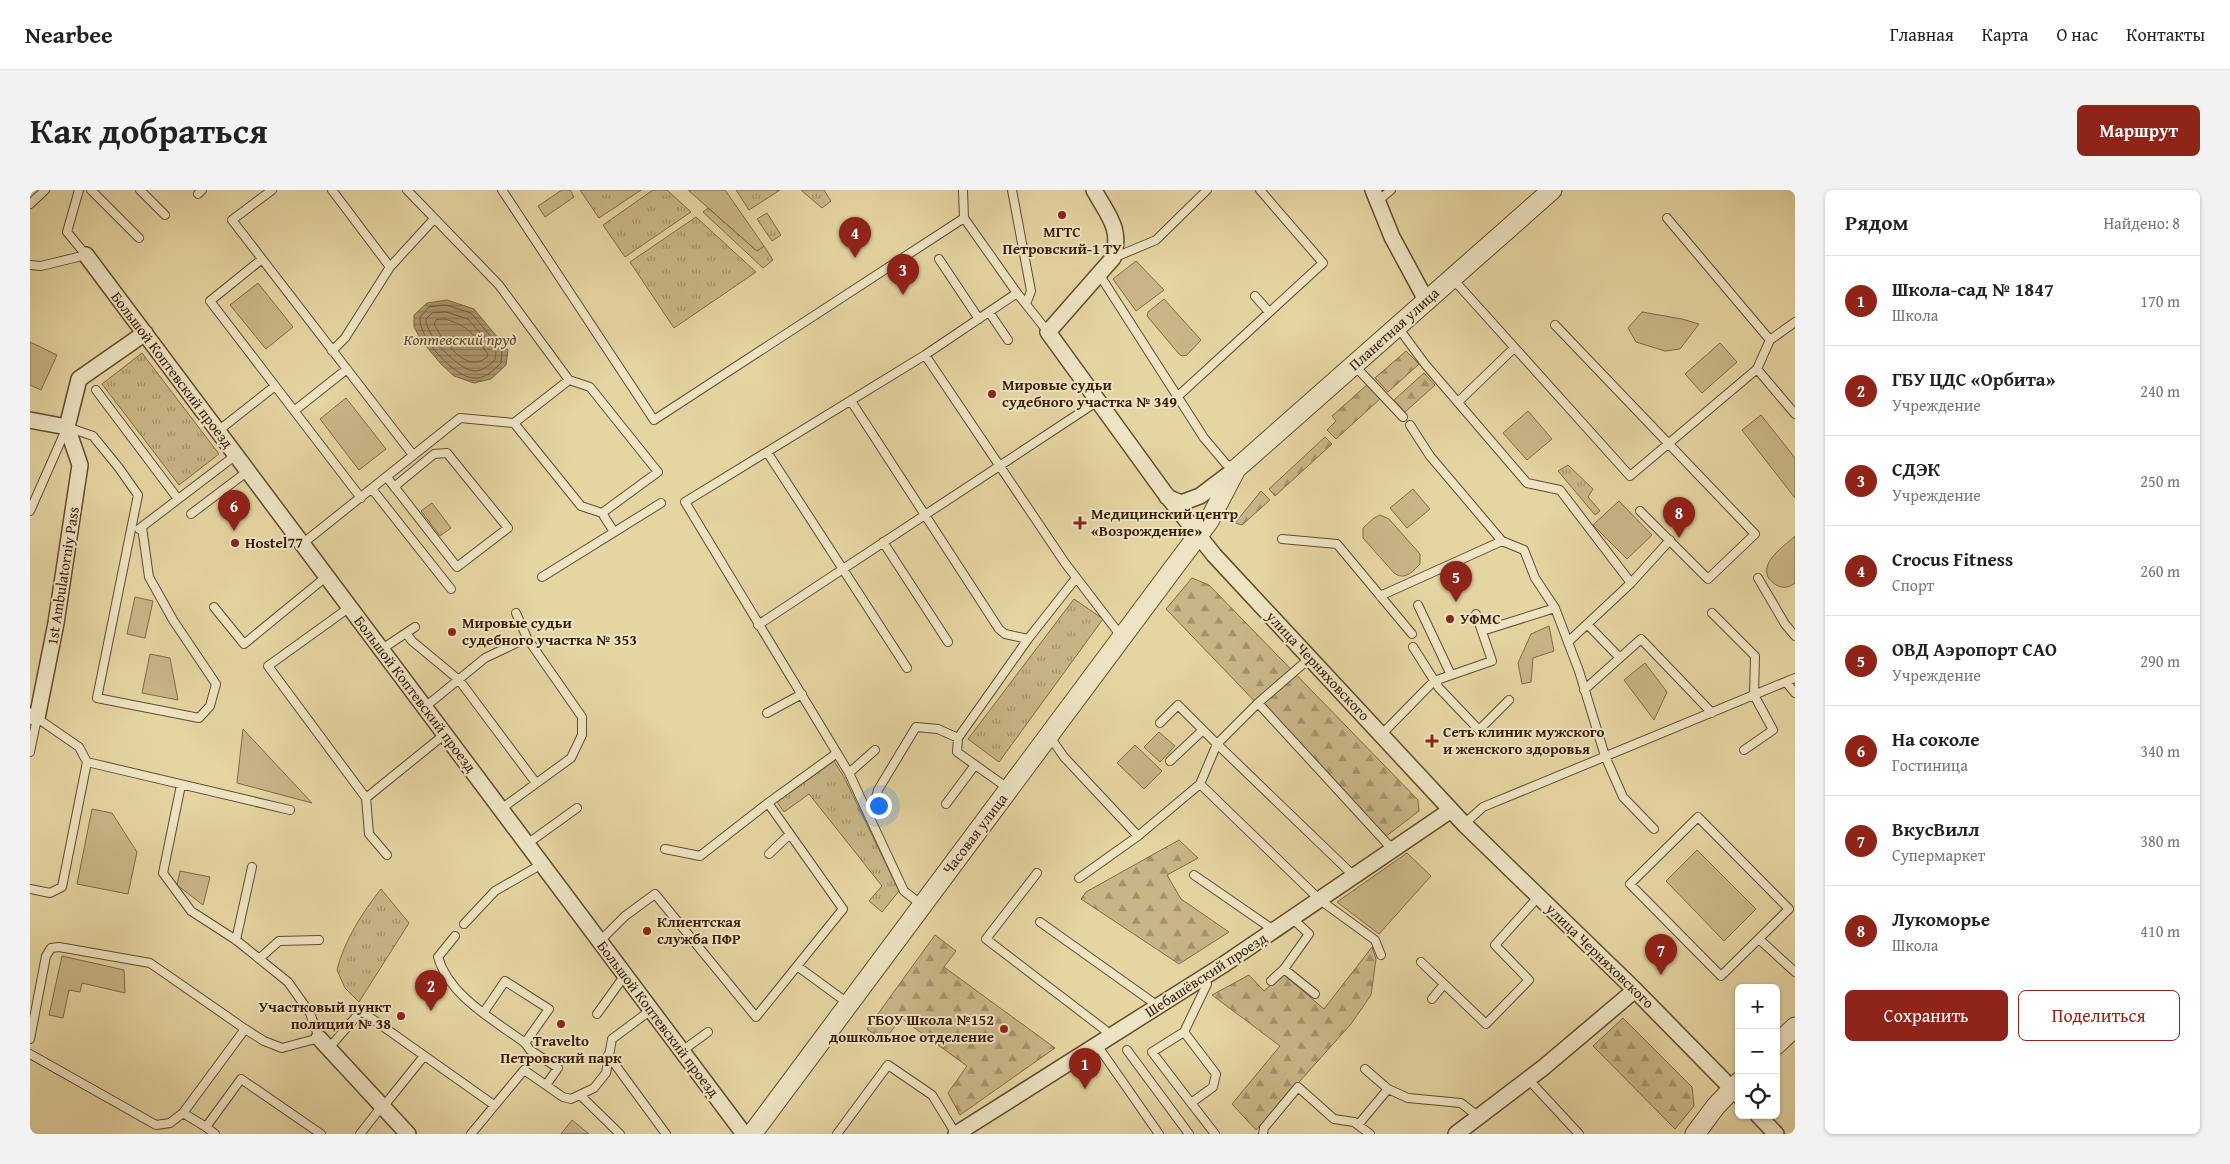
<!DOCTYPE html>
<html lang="ru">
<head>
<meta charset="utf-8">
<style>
	body { margin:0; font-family:"Gentium Book Plus",serif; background:#f2f2f2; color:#222 }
	.controls { position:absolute; right:15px; bottom:15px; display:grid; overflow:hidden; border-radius:8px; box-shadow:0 1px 4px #0004 }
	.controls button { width:45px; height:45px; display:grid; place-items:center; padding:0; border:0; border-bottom:1px solid #e0e0e0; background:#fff; color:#222; font:25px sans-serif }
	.you { position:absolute; left:848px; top:615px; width:18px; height:18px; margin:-12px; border:4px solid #fff; border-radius:50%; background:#1a73e8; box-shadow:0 0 0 8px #1a73e833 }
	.badge { display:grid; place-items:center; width:32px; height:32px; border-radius:50%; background:#8f2418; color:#fff; font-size:16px; font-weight:700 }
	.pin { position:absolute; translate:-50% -41px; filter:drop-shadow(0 1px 2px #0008) }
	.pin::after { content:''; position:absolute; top:26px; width:18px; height:15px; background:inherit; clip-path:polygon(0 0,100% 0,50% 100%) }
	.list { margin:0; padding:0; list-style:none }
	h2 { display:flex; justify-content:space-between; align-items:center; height:65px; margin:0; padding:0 20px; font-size:21px }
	h2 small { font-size:16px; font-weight:400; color:#767676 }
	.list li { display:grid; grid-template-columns:32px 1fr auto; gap:15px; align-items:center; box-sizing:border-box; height:90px; padding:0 20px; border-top:1px solid #e0e0e0 }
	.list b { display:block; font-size:19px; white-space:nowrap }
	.list p { margin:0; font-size:16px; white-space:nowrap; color:#767676 }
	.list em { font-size:16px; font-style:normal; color:#767676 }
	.actions { display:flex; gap:10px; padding:15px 20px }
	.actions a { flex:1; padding:11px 0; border:1px solid #8f2418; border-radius:8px; text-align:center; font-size:18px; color:#8f2418 }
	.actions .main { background:#8f2418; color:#fff }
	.icon { flex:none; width:28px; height:28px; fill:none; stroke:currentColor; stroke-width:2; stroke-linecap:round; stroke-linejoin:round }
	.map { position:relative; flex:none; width:1765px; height:944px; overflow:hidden; border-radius:8px }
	header { display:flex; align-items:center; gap:30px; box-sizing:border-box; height:70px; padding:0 25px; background:#fff; border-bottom:1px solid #e0e0e0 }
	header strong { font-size:24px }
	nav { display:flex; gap:28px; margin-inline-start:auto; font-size:18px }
	.intro { display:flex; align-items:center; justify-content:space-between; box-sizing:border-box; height:120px; padding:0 30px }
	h1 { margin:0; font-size:35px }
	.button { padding:12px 22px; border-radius:8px; background:#8f2418; color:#fff; font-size:18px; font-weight:700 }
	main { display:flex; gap:30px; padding:0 30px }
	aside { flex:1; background:#fff; border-radius:8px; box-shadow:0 1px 4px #0004 }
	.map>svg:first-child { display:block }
</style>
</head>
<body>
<header>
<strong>Nearbee</strong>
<nav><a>Главная</a><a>Карта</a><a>О нас</a><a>Контакты</a></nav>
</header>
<div class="intro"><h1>Как добраться</h1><a class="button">Маршрут</a></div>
<main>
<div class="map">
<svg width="1765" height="944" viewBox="0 0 1765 944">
	<defs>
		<pattern id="grass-tufts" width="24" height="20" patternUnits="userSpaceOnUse" patternTransform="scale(1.25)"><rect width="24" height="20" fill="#c8b688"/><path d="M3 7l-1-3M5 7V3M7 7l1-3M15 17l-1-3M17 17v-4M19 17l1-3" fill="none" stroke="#a3936d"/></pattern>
		<pattern id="forest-firs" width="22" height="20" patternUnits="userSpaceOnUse" patternTransform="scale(1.25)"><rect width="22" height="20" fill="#c8b688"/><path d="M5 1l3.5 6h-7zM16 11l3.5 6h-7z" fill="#a3936d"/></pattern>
		<pattern id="water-rules" width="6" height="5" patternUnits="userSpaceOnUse" patternTransform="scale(1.25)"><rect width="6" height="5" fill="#ab966d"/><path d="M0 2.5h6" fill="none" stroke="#8c7a57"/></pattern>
	</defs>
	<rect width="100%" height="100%" fill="#e5d5a3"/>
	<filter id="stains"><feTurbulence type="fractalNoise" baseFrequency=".004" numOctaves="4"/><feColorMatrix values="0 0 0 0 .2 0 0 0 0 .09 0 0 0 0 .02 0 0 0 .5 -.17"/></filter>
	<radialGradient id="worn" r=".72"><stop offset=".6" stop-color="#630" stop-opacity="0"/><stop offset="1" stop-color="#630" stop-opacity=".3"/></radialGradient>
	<path fill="url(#grass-tufts)" stroke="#806a46" d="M 532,0 L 540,0 L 544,7 L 515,27 L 508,16 Z
		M 550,0 L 611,0 L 569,28 Z
		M 623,0 L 637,0 L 661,22 L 595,67 L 573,35 Z
		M 706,0 L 750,0 L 719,20 Z
		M 771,0 L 794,0 L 801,11 L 792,18 Z
		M 678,18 L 727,61 L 734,56 L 743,70 L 733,78 L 673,22 Z
		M 737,23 L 751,45 L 742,51 L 727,29 Z
		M 666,27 L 726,82 L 644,138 L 600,72 Z
		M 112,163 L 189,264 L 149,295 L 72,194 Z
		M 1538,275 L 1563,299 L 1558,307 L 1570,321 L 1565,325 L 1528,281 Z
		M 402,313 L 421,338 L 410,346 L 391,321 Z
		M 1044,409 L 1073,429 L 969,572 L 938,549 Z
		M 804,571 L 814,587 L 869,701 L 852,722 L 839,711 L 852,696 L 779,604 L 754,622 L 747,612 Z
		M 351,699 L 379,733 L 329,812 L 315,798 L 307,780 C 314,751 332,723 351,699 Z"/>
	<path fill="url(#forest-firs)" stroke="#806a46" d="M 1376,161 L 1389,174 L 1358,202 L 1345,188 Z
		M 1394,183 L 1405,195 L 1375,222 L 1364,210 Z
		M 1338,194 L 1351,208 L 1306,249 L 1297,240 L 1306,231 L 1302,226 Z
		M 1295,247 L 1302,254 L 1245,306 L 1239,299 Z
		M 1231,301 L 1240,310 L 1212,335 L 1205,333 Z
		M 1162,388 L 1179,395 L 1388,610 L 1389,621 L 1355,647 L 1136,419 Z
		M 1149,650 L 1168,668 L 1137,685 L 1151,709 L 1199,742 L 1149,774 L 1051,709 L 1056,702 Z
		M 905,745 L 926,761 L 914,777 L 1025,858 L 930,925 L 918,903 L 937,876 L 871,828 L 854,851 L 837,839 Z
		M 1342,757 L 1346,769 L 1341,805 L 1321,834 L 1226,940 L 1202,914 L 1250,856 L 1182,805 L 1219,785 L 1234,801 L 1253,784 L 1294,819 Z
		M 1593,828 L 1662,897 L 1664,916 L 1645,939 L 1563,856 Z"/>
	<path fill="#c8b688" stroke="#806a46" d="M 658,0 L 695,0 L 734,56 L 727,61 Z
		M 1106,71 L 1134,100 L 1106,121 L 1083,89 Z
		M 228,93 L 263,137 L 236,159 L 200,115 Z
		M 1134,109 L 1171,150 L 1157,165 L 1152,166 L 1149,164 L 1117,126 L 1118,122 Z
		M 1612,122 L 1652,129 L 1669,134 L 1650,159 L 1635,161 L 1606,152 L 1598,138 Z
		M 0,152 L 27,165 L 11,200 L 0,195 Z
		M 1690,153 L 1707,172 L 1672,203 L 1655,184 Z
		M 316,208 L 356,259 L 329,280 L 290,229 Z
		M 1498,221 L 1522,249 L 1497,270 L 1473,243 Z
		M 1731,225 L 1765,268 L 1765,308 L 1712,240 Z
		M 1383,299 L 1400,319 L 1377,338 L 1360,318 Z
		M 1589,311 L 1622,345 L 1597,369 L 1563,335 Z
		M 1350,325 L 1359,329 L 1390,364 L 1390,374 C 1382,382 1375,391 1364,383 L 1333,348 L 1333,338 L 1344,328 Z
		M 1765,346 L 1765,393 C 1755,401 1745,397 1738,387 C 1731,370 1754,357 1765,346 Z
		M 105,407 L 123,411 L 115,448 L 97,444 Z
		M 1519,436 L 1524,461 L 1503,468 L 1501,492 L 1492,494 L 1488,473 L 1501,444 Z
		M 120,464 L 140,468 L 148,510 L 112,503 Z
		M 1615,473 L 1637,502 L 1624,530 L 1594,490 Z
		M 213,539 L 282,613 L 207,593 Z
		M 1129,542 L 1145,556 L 1130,572 L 1114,557 Z
		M 1105,555 L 1132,581 L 1114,599 L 1087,573 Z
		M 62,619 L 82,623 L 107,662 L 98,704 L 47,694 Z
		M 1667,660 L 1726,719 L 1694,751 L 1636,691 Z
		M 1377,663 L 1401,686 L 1349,744 L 1307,712 Z
		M 150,681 L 180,687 L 173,715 L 147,695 Z
		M 32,766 L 94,780 L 95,803 L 52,793 L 50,802 L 39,800 L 33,828 L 19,825 Z
		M 542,930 L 559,944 L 531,944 Z"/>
	<path fill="url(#water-rules)" stroke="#7d6643" d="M 417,110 L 444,119 L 478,160 L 476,175 L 461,189 L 444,193 L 424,186 L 411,174 L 391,150 L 384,137 L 384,125 L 397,113 Z"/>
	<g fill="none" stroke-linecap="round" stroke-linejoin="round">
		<path stroke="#725a38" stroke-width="1" d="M 416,115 L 441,123 L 472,160 L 471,173 C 464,180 455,189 444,188 C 423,187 388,147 390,127 L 399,117 Z
			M 416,122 L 438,129 L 466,162 L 465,170 C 459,175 453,181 445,181 C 429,181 395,145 396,129 L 402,123 Z
			M 415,129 C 439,136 443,144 458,164 L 457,167 C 437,185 413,151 404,134 L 406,130 Z"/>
		<g stroke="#644b2c" stroke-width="10">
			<path id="service" d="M 61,0 L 109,48
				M 110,0 L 135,25
				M 242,0 L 202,30 L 383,265
				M 302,0 L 360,77
				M 377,0 L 469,95 L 539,190 L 560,197 L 628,282 L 572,323 L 551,316 L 484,233 L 539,190
				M 472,0 L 624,230 L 934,28
				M 933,0 L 934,28 L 987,103
				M 982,0 L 1001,101 L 996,114
				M 168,4 L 172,0
				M 1348,11 L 1361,0
				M 0,14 L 15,0
				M 1637,28 L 1740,150
				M 1083,68 L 1126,50 L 1177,0
				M 232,69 L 180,111 L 331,308
				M 909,69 L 949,129
				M 0,75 L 11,76 L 56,65 L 37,42 L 49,0
				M 1069,84 L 1174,248 L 1196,274 L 1206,279
				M 1422,88 L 1600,286 L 1727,179 L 1740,150 L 1765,132
				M 1225,106 L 1239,122
				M 959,122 L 978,150
				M 1525,135 L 1725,344 L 1678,389 L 1610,321
				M 1367,136 L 1395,174 L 1497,293 L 1530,300 L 1601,393 L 1538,452
				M 302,161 L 315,148 L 360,77 L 404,29
				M 895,165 L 1035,373 L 1091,446
				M 1324,175 L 1373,227
				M 1727,179 L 1765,224
				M 66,200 L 148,309
				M 1146,208 L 1293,73 L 1230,0
				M 821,211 L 969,439 L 975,444 L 998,449
				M 1428,212 L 1484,158
				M 264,221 L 317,179
				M 1380,235 L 1400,266 L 1472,351 L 1494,360 L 1505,388 L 1525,418 L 1549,481 L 1575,566 L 1593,607 L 1624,639
				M 188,241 L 245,196
				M 737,262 L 877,478
				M 356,287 L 359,290 L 427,377 L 478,338 L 417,263 L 404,264 L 364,297
				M 342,299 L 421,399
				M 0,321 L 37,237 L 63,246 L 89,278 L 108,305 L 67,508 L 169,528 L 180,516 L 186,494 L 143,430 L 119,387 L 112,337
				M 572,323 L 584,342
				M 161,324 L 218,281
				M 109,339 L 206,265
				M 1252,349 L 1307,354 L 1382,444
				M 853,352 L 918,452
				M 272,354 L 430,228 L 484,233
				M 512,387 L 631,313
				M 1728,388 L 1755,434 L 1765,446
				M 1601,393 L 1640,350
				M 1350,406 L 1472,351
				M 1388,415 L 1421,485
				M 184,417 L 214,454 L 297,386
				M 320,417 L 238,476 L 336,608 L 415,544
				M 486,423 L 497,448
				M 1682,423 L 1725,466 L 1724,505 L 1743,540 L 1714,560
				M 1557,434 L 1590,468
				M 728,435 L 1068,211
				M 1452,441 L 1525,418
				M 376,443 L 382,451 L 429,490 L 506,593
				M 1383,457 L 1409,498 L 1449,540 L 1479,510
				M 352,459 L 385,437
				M 1281,467 L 1228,513 L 1187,554 L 1325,687
				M 1756,492 L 1765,503
				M 1554,500 L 1611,449 L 1682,523
				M 1228,513 L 1363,660
				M 395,517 L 455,468 L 497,448 L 552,527 L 552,545 L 541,568 L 471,619
				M 737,523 L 772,504
				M 1351,545 L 1404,491 L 1462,471 L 1446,424
				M 1020,547 L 1034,567 L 1108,646
				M 928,548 L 998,449 L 1046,388
				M 0,562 L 7,528 L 49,557 L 57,572 L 32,697 L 20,703 L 0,699
				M 1140,571 L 1173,540
				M 57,572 L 260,620
				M 819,583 L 845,560
				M 1170,594 L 1290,710 L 1345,750 L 1351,765
				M 336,608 L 339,644 L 357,665
				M 916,614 L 945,575
				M 1668,627 L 1759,719 L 1691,786 L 1600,694 Z
				M 840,628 L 848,600 L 886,537 L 908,539 L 928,548 L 927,562 L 979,599
				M 1434,634 L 1453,617 L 1765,488
				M 497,654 L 547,618
				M 635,659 L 670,666 L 738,613 L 807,563
				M 739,664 L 760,644
				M 1007,683 L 956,749 L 1075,840 L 1080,847
				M 1164,685 L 1245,741
				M 1049,688 L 1108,646 L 1170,594 L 1187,554 L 1148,515 L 1130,533
				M 892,715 L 874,701 L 819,583 L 655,312 L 895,165 L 987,103 L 1018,142
				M 1263,729 L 1279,744 L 1254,779 L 1285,804
				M 1010,732 L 1121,811 L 1125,818
				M 434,734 L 465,701 L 512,674
				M 425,746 L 408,767 C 419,806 464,830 495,853 L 500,860 L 528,878 L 516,895
				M 1729,749 L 1765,782
				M 206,750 L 222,677
				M 570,751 L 595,726 L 625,704 L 726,827 L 813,719 L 738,613
				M 230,768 L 249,751 L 289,750
				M 1391,772 L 1456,834 L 1499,790 L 1465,755 L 1509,706
				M 767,776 L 819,814
				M 1241,791 L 1254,779
				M 1402,809 L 1414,794
				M 454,822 L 475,791 L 519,819 L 495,853
				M 567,824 L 595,785
				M 1154,842 L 1122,862 L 1161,913 L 1183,897 L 1186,884 L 1154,842 L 1177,794 L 1173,787
				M 0,849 L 16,766 L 21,758 L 29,757 L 120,773 L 215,839 L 234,851 L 252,858 L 289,848 L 280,823 L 258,792 L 206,750 L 161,721 L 133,683 L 151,595
				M 1067,855 L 1129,944
				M 299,858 L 331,821 L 464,915
				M 1097,860 L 1159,944
				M 652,861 L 678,842
				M 0,864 L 126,935 L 140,933 L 153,923 L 215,839
				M 578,865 L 636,944
				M 1335,879 L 1358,899 L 1378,908 L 1431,913 L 1449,927
				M 1498,889 L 1549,944
				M 550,905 L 590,944
				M 1161,913 L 1185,944
				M 353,917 L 394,866
				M 153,923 L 176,937
				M 1328,935 L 1358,899
				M 185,944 L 176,937 L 211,889 L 291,944
				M 330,944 L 352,916
				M 441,944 L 494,880 L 533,907 L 541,909 L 564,898 L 576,883 L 582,849 L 621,820
				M 807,944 L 858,875 L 902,905 L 926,944
				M 1233,944 L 1234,938 L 1268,897 L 1304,929 L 1324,932 L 1340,944"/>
		</g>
		<g stroke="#644b2c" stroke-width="18">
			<path id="minor" d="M 1064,0 C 1078,26 1092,38 1083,68 L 1018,142 L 1134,302 L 1184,365 L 1434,634 L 1605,800 L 1709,906
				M 1343,0 L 1362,47 L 1396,110
				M 56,65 L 714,944
				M 0,230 L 37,237
				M 37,237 L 49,189 L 115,143
				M 1137,307 L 1151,313 L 1170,306 L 1203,281
				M 0,526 L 7,528 L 26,433 L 50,275 L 37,237
				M 289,848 L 378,944
				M 1728,925 L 1746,944
				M 926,944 L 1193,775 L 1421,620
				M 1426,944 L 1514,877 L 1605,800"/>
		</g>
		<g stroke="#644b2c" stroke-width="21">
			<path id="tertiary" d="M 1746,855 L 1765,837
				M 722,944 L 1145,376 L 1179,331 L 1206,279 L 1522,0
				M 1665,944 L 1686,916 L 1709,892"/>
		</g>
		<use href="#service" stroke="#eee4c3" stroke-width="8"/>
		<use href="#minor" stroke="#eee4c3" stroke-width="15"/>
		<use href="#tertiary" stroke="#eee4c3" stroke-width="19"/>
	</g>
	<g fill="#8f2418" stroke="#eee4c3" stroke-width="2">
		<circle cx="1032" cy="25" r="5"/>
		<circle cx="962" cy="204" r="5"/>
		<path d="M1047.5 325.5h5v5h5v5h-5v5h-5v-5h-5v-5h5z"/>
		<circle cx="205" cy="353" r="5"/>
		<circle cx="1420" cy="429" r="5"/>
		<circle cx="422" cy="442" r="5"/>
		<path d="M1399.5 543.5h5v5h5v5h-5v5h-5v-5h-5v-5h5z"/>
		<circle cx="617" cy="741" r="5"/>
		<circle cx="371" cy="826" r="5"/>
		<circle cx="531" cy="834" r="5"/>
		<circle cx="974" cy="839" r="5"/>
	</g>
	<g text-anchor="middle" stroke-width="4" stroke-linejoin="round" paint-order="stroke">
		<g font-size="15" font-weight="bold" fill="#391d04" stroke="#eee4c3" text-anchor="start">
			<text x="1032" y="47" text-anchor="middle">МГТС<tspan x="1032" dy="17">Петровский-1 ТУ</tspan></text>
			<text x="972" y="200">Мировые судьи<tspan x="972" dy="17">судебного участка № 349</tspan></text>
			<text x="1061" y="329">Медицинский центр<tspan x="1061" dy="17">«Возрождение»</tspan></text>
			<text x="215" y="358">Hostel77</text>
			<text x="1430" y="434">УФМС</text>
			<text x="432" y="438">Мировые судьи<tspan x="432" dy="17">судебного участка № 353</tspan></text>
			<text x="1413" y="547">Сеть клиник мужского<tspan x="1413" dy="17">и женского здоровья</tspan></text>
			<text x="627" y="737">Клиентская<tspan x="627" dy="17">служба ПФР</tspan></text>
			<text x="361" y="822" text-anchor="end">Участковый пункт<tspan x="361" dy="17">полиции № 38</tspan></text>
			<text x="964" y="835" text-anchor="end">ГБОУ Школа №152<tspan x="964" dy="17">дошкольное отделение</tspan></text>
			<text x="531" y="856" text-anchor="middle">Travelto<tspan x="531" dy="17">Петровский парк</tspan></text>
		</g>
		<g font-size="15" fill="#391d04" stroke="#eee4c3">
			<text transform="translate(1364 139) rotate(-42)" y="5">Планетная улица</text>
			<text transform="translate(142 180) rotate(53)" y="5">Большой Коптевский проезд</text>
			<text transform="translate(33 386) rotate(-81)" y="5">1st Ambulatorniy Pass</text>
			<text transform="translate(1288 476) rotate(47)" y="5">улица Черняховского</text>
			<text transform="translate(385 504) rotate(53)" y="5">Большой Коптевский проезд</text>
			<text transform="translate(945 644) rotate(-53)" y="5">Часовая улица</text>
			<text transform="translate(1570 766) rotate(44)" y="5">улица Черняховского</text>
			<text transform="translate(1176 785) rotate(-33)" y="5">Шебашёвский проезд</text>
			<text transform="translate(628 829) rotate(53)" y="5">Большой Коптевский проезд</text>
		</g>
		<g font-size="16" font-style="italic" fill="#614729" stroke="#eee4c3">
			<text x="430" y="155">Коптевский пруд</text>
		</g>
	</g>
	<rect width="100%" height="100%" filter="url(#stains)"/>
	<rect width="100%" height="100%" fill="url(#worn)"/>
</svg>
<div class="controls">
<button>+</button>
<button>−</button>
<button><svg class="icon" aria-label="locate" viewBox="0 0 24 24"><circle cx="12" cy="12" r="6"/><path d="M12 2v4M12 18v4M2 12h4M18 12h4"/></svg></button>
</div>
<div class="you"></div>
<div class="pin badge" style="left:1055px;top:899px">1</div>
<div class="pin badge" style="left:401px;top:821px">2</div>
<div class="pin badge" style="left:873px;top:105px">3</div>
<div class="pin badge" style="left:825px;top:68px">4</div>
<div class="pin badge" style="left:1426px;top:412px">5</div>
<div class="pin badge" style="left:204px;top:341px">6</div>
<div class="pin badge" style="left:1631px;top:785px">7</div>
<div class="pin badge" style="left:1649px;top:348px">8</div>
</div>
<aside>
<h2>Рядом<small>Найдено: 8</small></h2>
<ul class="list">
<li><span class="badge">1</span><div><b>Школа-сад № 1847</b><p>Школа</p></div><em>170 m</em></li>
<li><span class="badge">2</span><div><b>ГБУ ЦДС «Орбита»</b><p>Учреждение</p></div><em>240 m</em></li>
<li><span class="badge">3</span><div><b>СДЭК</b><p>Учреждение</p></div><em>250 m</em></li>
<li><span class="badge">4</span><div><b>Crocus Fitness</b><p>Спорт</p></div><em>260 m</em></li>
<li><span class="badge">5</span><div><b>ОВД Аэропорт САО</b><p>Учреждение</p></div><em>290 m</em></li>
<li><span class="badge">6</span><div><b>На соколе</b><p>Гостиница</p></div><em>340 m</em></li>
<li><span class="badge">7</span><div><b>ВкусВилл</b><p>Супермаркет</p></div><em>380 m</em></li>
<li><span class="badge">8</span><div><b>Лукоморье</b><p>Школа</p></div><em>410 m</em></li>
</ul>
<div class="actions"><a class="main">Сохранить</a><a>Поделиться</a></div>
</aside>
</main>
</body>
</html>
